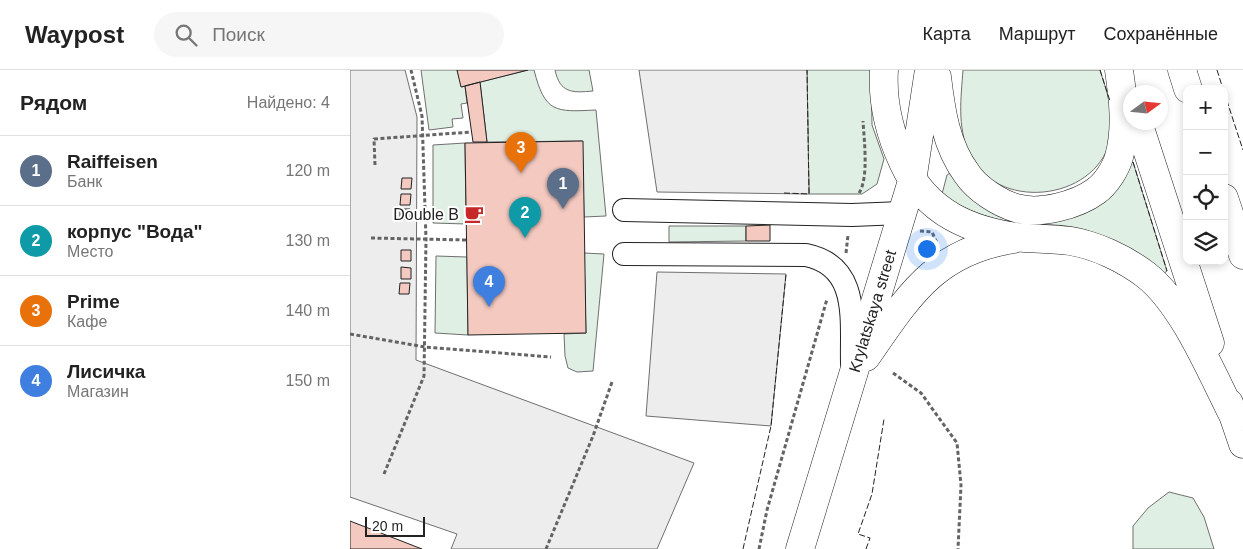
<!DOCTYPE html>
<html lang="ru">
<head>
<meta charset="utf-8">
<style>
	body { margin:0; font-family:Helvetica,sans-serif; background:#f6f6f6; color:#222 }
	.controls { position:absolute; right:15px; top:15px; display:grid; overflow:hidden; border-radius:10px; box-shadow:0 2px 8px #0003 }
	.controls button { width:45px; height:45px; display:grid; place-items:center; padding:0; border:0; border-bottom:1px solid #e0e0e0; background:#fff; color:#222; font:25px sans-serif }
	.compass { position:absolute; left:773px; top:15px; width:45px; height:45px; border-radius:50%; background:#fff; box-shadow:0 2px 8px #0003; rotate:75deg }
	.scale { position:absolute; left:15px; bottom:12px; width:60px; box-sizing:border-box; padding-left:5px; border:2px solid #222; border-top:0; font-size:14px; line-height:18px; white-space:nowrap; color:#222; -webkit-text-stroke:4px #fff; paint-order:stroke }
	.you { position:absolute; left:576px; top:178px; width:18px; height:18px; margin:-12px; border:4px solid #fff; border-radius:50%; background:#1a73e8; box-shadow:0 0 0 8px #1a73e833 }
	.badge { display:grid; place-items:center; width:32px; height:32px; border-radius:50%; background:#c62828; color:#fff; font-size:16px; font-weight:700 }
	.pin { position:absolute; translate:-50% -41px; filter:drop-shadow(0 1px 2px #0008) }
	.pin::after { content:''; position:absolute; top:26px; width:18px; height:15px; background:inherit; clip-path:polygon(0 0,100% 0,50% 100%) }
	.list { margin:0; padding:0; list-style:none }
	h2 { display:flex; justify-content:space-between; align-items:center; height:65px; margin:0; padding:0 20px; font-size:21px }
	h2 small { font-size:16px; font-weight:400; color:#767676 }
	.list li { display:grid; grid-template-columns:32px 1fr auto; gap:15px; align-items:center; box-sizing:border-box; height:70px; padding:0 20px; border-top:1px solid #e0e0e0 }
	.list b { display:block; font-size:19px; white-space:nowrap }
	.list p { margin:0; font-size:16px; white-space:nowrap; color:#767676 }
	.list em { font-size:16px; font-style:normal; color:#767676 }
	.icon { flex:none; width:28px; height:28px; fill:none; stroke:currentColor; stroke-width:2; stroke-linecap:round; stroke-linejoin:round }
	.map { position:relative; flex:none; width:893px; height:479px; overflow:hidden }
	header { display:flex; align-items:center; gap:30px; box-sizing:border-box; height:70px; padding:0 25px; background:#fff; border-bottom:1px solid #e0e0e0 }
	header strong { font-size:24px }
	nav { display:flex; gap:28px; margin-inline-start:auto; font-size:18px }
	.search { width:350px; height:45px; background:#f6f6f6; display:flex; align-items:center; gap:12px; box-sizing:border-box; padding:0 18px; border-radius:28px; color:#767676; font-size:19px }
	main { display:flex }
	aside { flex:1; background:#fff }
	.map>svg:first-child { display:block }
</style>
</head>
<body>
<header>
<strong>Waypost</strong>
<div class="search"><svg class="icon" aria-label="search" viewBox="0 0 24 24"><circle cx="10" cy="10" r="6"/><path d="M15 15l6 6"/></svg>Поиск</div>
<nav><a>Карта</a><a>Маршрут</a><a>Сохранённые</a></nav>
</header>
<main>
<aside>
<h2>Рядом<small>Найдено: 4</small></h2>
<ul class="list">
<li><span class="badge" style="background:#5c6f8a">1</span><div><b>Raiffeisen</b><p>Банк</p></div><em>120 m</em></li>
<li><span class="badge" style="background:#0f9aa8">2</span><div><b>корпус &quot;Вода&quot;</b><p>Место</p></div><em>130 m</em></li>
<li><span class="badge" style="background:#e8710a">3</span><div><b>Prime</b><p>Кафе</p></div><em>140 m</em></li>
<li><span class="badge" style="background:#3f7fe0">4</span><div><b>Лисичка</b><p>Магазин</p></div><em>150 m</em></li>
</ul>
</aside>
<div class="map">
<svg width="893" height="479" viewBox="0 0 893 479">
	<rect width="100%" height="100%" fill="#fff"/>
	<path fill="#e0efe3" stroke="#6f6f6f" d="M 71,0 L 107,0 L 112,17 L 115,16 L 117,33 L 111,34 L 113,48 L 102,49 L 103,57 L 79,60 Z
		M 178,0 L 184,0 C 195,43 205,42 246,40 L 256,146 L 234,147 L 232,71 L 137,72 L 130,12 Z
		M 205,0 L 239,0 L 243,21 C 222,23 210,23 205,0 Z
		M 457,0 L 521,0 L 522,55 L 534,89 L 527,114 L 512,124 L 459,124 Z
		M 613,0 L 750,0 C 757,23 766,46 760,71 C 744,132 645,142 619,83 C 607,56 611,28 613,0 Z
		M 115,73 L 116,154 L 83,153 L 83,75 Z
		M 783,92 L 817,201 L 813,204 C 789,188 764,169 736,160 C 716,154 696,155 675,154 C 648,152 613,141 592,124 L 597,105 L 600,103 L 674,148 Z
		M 319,156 L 396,156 L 396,171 L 319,172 Z
		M 234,183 L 254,184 L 243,301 L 227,302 L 218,298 L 215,286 L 214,264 L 236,263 Z
		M 86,186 L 117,187 L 118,265 L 85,263 Z
		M 819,422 L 843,428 L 854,447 L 864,479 L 783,479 L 783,456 L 798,438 Z"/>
	<path fill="#ededed" stroke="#6f6f6f" d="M 0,0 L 55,0 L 67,47 L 66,290 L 344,393 L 307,479 L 101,479 L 107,464 L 0,427 Z
		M 289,0 L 457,0 L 459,124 L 307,122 Z
		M 307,202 L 436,204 L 421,356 L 296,346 Z"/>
	<path fill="#f3c9c0" stroke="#222" d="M 107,0 L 178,0 L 111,17 Z
		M 130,12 L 137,72 L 123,72 L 115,16 Z
		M 233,71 L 236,263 L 118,265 L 115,73 Z
		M 52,108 L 62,108 L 61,119 L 51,119 Z
		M 51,124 L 61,124 L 60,135 L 50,135 Z
		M 50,139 L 60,139 L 60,150 L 50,149 Z
		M 420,155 L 420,171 L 396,171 L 396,156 Z
		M 51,180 L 61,180 L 61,191 L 51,191 Z
		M 51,197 L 61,198 L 61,209 L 51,209 Z
		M 50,213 L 60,213 L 59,224 L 49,224 Z
		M 0,451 L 72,479 L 0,479 Z"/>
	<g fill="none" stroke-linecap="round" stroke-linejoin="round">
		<g stroke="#222" stroke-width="24">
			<path id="minor" d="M 274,140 L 502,145 L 552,143
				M 274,184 L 456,185 C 510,196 501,250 502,293"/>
		</g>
		<g stroke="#222" stroke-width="29">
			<path id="major" d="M 534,0 C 532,32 539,62 553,92 C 576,143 621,162 675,168 C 690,169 705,169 720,171 C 746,175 775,189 796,205 C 835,236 862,305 885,349
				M 832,0 L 838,19
				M 587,7 C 591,41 596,76 617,104 C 627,119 649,133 666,138 C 690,145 727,135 746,121 C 756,114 766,98 769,87 C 777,58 773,28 769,0
				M 788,52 L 860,273
				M 874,128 L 893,185
				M 516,287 C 558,227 584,181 664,169
				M 879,333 L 893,374
				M 450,479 L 562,111 L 579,0"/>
		</g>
		<path stroke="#646464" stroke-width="3" stroke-dasharray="4 2.5" stroke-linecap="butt" d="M 25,95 L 24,69 L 121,62
			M 509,123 C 519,108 514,69 513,51
			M 570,161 L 582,162 L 587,173
			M 21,168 L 116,170
			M 496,183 L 498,165
			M 0,264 L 75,277 L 201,287
			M 543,303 L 571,323 L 607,373 L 611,415 L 608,479
			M 34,404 L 74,306 L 76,169 L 72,46 L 61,0
			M 196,479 L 243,366 L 262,312
			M 409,479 L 417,440 L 477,229"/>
		<use href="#minor" stroke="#fff" stroke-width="22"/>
		<use href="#major" stroke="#fff" stroke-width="28"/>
		<path stroke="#222" stroke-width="1" stroke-dasharray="6 2.5" stroke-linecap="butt" d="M 750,0 L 760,31
			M 867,0 L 873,19
			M 874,22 L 893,80
			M 783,92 L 817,201
			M 434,123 L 459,124 L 457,0
			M 393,479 L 421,356 L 436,204
			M 516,479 L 520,468 L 508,464 L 522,424 L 534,349"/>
	</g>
	<defs>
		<g id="cafe-bare" transform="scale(1.5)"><path d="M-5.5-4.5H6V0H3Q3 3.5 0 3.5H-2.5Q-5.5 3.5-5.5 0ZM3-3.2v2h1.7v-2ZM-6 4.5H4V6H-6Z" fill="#c62828" stroke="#fff" stroke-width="2.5" paint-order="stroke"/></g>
	</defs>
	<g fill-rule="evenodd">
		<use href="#cafe-bare" x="124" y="144"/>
	</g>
	<g text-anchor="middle" stroke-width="4" stroke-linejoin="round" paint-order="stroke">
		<g font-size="16" fill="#222" stroke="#fff" text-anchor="end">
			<text x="109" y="150">Double B</text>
		</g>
		<g font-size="16" fill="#222" stroke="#fff">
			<text transform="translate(522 241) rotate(-73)" y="6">Krylatskaya street</text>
		</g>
	</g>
</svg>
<div class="controls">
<button>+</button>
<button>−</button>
<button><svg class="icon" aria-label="locate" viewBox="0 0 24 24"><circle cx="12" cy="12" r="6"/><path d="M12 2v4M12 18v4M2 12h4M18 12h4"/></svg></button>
<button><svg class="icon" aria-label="layers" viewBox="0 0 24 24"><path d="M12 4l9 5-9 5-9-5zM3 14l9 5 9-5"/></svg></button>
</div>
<svg class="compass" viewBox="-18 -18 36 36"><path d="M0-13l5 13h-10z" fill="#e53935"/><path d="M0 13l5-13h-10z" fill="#767676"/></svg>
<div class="scale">20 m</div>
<div class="you"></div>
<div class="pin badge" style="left:213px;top:139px;background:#5c6f8a">1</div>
<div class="pin badge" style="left:175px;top:168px;background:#0f9aa8">2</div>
<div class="pin badge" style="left:171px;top:103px;background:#e8710a">3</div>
<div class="pin badge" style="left:139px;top:237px;background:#3f7fe0">4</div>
</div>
</main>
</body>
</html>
